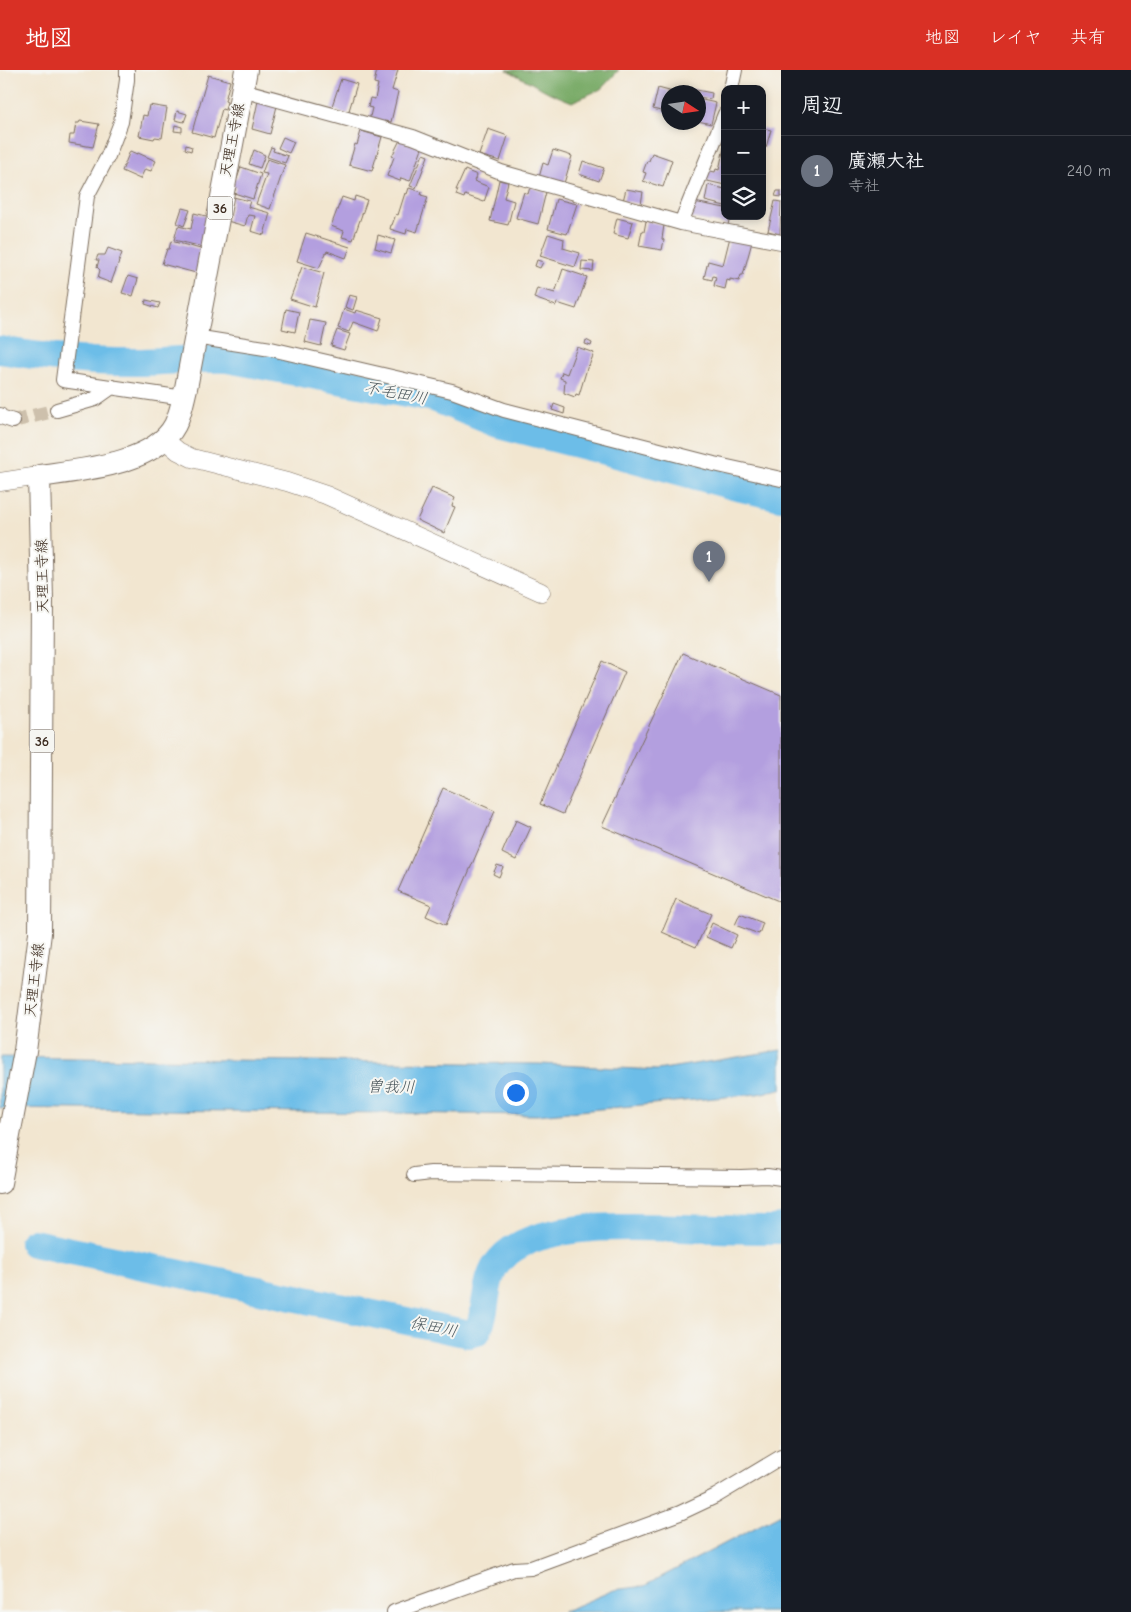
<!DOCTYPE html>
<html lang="ja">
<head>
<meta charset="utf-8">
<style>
	body { margin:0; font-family:"Comic Neue","Klee One",sans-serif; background:#242831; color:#f1f3f6 }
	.controls { position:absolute; right:15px; top:15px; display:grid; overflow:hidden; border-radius:10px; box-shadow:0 2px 8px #0003 }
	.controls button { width:45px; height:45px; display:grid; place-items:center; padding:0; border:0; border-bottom:1px solid #363941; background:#171b24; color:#f1f3f6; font:25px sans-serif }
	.compass { position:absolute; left:661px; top:15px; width:45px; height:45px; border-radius:50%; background:#171b24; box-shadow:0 2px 8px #0003; rotate:102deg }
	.you { position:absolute; left:515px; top:1022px; width:18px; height:18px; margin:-12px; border:4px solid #fff; border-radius:50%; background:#1a73e8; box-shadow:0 0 0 8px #1a73e833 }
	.badge { display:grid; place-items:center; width:32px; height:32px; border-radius:50%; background:#d93025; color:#fff; font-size:16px; font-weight:700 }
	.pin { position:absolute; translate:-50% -41px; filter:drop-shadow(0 1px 2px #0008) }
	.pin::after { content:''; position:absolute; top:26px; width:18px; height:15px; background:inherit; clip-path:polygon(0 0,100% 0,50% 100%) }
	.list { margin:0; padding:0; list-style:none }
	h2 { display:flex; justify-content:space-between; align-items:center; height:65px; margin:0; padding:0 20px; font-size:21px }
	h2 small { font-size:16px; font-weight:400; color:#9ea1a6 }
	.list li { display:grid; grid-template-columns:32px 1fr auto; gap:15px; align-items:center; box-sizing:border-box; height:70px; padding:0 20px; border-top:1px solid #363941 }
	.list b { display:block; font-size:19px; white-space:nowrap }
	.list p { margin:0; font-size:16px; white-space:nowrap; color:#9ea1a6 }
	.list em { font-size:16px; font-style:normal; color:#9ea1a6 }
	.icon { flex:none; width:28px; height:28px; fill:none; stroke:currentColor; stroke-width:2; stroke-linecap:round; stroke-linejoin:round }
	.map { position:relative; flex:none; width:781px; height:1542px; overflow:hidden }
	header { display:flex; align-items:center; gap:30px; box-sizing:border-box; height:70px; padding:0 25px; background:#d93025; color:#fff }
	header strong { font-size:24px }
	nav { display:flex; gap:28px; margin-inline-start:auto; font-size:18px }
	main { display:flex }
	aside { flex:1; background:#171b24 }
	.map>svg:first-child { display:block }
</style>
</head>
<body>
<header>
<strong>地図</strong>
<nav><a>地図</a><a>レイヤ</a><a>共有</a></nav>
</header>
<main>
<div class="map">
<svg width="781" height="1542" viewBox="0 0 781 1542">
	<rect width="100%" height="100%" fill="#f6f6f2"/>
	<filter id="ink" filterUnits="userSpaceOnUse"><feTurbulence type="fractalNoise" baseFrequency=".02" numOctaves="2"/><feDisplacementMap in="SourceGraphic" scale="10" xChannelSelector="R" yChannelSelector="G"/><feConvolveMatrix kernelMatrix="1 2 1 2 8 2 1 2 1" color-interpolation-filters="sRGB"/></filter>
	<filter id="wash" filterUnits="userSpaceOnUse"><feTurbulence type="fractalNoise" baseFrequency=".0096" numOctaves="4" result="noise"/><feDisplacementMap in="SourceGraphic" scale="20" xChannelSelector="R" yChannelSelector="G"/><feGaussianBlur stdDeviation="1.12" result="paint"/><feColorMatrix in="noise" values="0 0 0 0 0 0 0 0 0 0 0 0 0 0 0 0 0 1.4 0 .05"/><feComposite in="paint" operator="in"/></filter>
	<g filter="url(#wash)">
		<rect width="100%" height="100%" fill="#f2e6d0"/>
		<path fill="#78aa66" stroke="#5a6a42" d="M 507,0 L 619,0 L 601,19 L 572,32 L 550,23 Z"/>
		<path fill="#6cbde8" stroke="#547483" d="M 781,980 L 781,1019 L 757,1024 L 537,1045 L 0,1038 L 0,987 L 540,994 L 657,1000 Z
			M 781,1444 L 781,1539 L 776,1542 L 562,1542 L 614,1520 L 644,1516 Z"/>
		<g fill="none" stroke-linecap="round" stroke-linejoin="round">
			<path stroke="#6cbde8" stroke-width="28" d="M 0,280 C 47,288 95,293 142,292 C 171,291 199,288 227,289 L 434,328 L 498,354 L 616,384 L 733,416 L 781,427
				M 33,1173 L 469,1264 L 477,1262 C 489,1240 482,1210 500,1190 C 535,1150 631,1157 680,1158 C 713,1159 746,1160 779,1160 L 781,1158"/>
		</g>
		<g id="blocks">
			<path fill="#b39fdf" d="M 377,0 L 398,0 L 392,20 L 398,22 L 391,52 L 384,51 L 383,54 L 369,51 L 372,38 L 368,37 L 370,28 L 375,29 L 378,14 L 374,13 Z
				M 208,5 L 230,11 L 225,31 L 227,32 L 225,40 L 222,39 L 214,68 L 192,62 Z
				M 341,9 L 357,14 L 348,44 L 331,39 Z
				M 658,18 L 673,22 L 668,22 L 667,33 L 668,34 L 668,43 L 653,39 Z
				M 691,19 L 712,23 L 711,29 L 698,27 L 698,22 L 691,22 Z
				M 698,29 L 716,33 L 711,54 L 698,51 Z
				M 258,31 L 277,36 L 270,64 L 252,59 Z
				M 149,35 L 167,38 L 162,68 L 155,67 L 154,69 L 139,66 L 143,45 L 147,46 Z
				M 177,41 L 187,44 L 184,52 L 175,50 Z
				M 80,51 L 99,54 L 93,77 L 69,73 L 70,65 L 74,65 L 76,53 L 79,53 Z
				M 175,55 L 182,57 L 182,62 L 174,61 Z
				M 762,58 L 771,60 L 766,77 L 762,76 Z
				M 488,59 L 508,66 L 500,91 L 479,85 Z
				M 361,61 L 382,67 L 372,101 L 349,95 L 355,74 L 357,75 Z
				M 283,67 L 294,72 L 289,83 L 278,78 Z
				M 400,70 L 422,78 L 410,111 L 401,108 L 400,111 L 387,106 L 394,87 L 392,86 Z
				M 186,75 L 192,77 L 191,81 L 185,79 Z
				M 271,77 L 274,78 L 273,81 L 288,86 L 285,93 L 267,87 Z
				M 724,77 L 725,115 L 703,110 L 706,100 L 715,102 L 716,99 L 719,100 Z
				M 254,80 L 265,85 L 260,98 L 249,94 Z
				M 553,80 L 572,86 L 563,117 L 538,111 L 543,93 L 548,95 Z
				M 130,81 L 137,84 L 138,83 L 156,91 L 151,101 L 145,99 L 140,109 L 122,101 Z
				M 652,83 L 672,90 L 663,117 L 643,111 L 646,103 L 643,102 L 647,91 L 649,91 Z
				M 423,84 L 428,86 L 416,118 L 410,116 Z
				M 267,89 L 285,95 L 270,139 L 256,134 L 267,104 L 262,103 Z
				M 583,91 L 604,98 L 599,111 L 579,104 Z
				M 241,97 L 261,104 L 253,129 L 234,123 L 236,117 L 232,116 L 235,108 L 237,109 Z
				M 465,100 L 477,105 L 474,111 L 489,117 L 484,132 L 465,125 L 464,128 L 456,125 L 458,120 L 456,120 Z
				M 499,110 L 508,112 L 504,128 L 514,131 L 508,155 L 490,151 Z
				M 708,115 L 725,119 L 725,136 L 705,131 Z
				M 530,117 L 546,122 L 538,154 L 516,148 L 524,122 L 528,124 Z
				M 409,118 L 422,122 L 421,125 L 428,127 L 417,162 L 407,159 L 406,164 L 390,159 L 391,155 L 392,155 L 396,144 L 398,145 L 405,123 L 407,124 Z
				M 626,119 L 643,122 L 641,134 L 623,131 Z
				M 777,121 L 781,121 L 781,127 L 775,126 Z
				M 355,126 L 367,130 L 353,170 L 342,167 L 344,161 L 331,156 L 342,127 L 354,131 Z
				M 233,127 L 250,131 L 248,137 L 270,143 L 264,165 L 251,161 L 255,146 L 248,145 L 245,156 L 227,151 Z
				M 556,129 L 577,134 L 567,164 L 548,159 Z
				M 775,131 L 781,132 L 780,164 L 768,161 Z
				M 694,132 L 725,138 L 725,146 L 730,146 L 728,155 L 691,148 Z
				M 182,138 L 190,140 L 184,156 L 177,153 Z
				M 194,143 L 210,147 L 203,177 L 174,170 L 178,156 L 191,159 Z
				M 617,148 L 633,152 L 628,168 L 613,164 Z
				M 646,151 L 664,155 L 662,169 L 664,170 L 662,180 L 639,176 L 642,161 L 644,162 Z
				M 306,163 L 350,177 L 346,188 L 327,181 L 319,198 L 297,191 Z
				M 548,164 L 564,169 L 563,178 L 580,183 L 575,197 L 540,186 Z
				M 378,165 L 395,170 L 391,183 L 375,178 Z
				M 730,167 L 752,172 L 743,205 L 741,205 L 739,211 L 730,209 L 730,211 L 727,210 L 725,219 L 714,216 L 716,207 L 713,206 L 712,210 L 704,208 L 708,191 L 723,195 Z
				M 171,171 L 204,180 L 196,203 L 162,194 L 167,179 L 169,179 Z
				M 108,178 L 122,183 L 111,213 L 98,208 L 100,200 L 97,197 L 99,190 L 96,190 L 98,185 L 105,185 Z
				M 537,190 L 543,192 L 540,198 L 535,196 Z
				M 582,191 L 594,192 L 593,201 L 581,200 Z
				M 302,197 L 324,203 L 315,237 L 290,229 Z
				M 563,199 L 587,207 L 576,239 L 557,233 L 556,236 L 534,228 L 537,218 L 555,223 Z
				M 128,206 L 138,209 L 133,226 L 122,223 Z
				M 349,225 L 357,227 L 353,240 L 345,237 Z
				M 146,230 L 160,233 L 158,238 L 145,234 Z
				M 286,239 L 299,242 L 295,262 L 282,259 Z
				M 344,239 L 355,243 L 356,240 L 382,248 L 378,261 L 353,252 L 349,262 L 338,258 Z
				M 310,250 L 326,253 L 321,276 L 305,272 Z
				M 337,260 L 350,264 L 344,280 L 331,276 Z
				M 586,270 L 592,273 L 591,276 L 585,274 Z
				M 577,277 L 594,283 L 589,296 L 588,295 L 579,325 L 576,324 L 575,327 L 564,323 L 565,310 L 560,308 L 562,302 L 567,304 Z
				M 554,334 L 565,338 L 564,344 L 552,340 Z
				M 432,418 L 455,428 L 452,436 L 455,437 L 444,463 L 417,450 Z
				M 683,583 L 781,625 L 781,832 L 602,756 Z
				M 602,591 L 625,602 L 563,744 L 540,734 Z
				M 443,718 L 495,741 L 446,855 L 426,846 L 431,835 L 398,821 Z
				M 516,750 L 531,757 L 516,790 L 502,783 Z
				M 497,795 L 503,797 L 499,807 L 493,804 Z
				M 676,829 L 711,844 L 696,877 L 662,862 Z
				M 740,844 L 763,853 L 759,864 L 735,855 Z
				M 712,853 L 737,865 L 731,878 L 706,867 Z"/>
		</g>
	</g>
	<g filter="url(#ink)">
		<use href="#blocks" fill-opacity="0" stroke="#7b6c5c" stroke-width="1"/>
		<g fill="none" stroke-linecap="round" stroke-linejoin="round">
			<path stroke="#cdc0ac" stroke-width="14" stroke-dasharray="14 7" stroke-linecap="butt" d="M 13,351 L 57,340"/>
			<g stroke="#7b6c5c" stroke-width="16">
				<path id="minor" d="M 127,0 L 127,10 L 121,52 L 108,86 L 87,126 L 63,310 L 184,328
					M 731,19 L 735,0
					M 242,20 L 413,67 L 501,102 L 681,153 L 781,172
					M 681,153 L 725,44
					M 195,267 L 271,279 L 452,321 L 504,340 L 714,394 L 781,409
					M 57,340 L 95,329 L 112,317
					M 0,345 L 1,347 L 13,351
					M 414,1105 L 431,1103 L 741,1107 L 767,1106 L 781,1108
					M 394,1542 L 514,1499 L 531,1498 L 680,1443 L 716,1426 L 781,1387"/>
			</g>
			<g stroke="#7b6c5c" stroke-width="19">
				<path id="tertiary" d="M 164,369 L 178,381 L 192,388 L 287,412 L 326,425 L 541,522
					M 0,412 L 39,406"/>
			</g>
			<g stroke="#7b6c5c" stroke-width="24">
				<path id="primary" d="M 0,1113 L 25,981 L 40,863 L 42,530 L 39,406 C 79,400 154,395 175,355 C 181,343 183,330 186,318 L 246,0"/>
			</g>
			<use href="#minor" stroke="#fff" stroke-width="14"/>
			<use href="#tertiary" stroke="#fff" stroke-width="18"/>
			<use href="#primary" stroke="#fff" stroke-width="22"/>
		</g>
	</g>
	<g text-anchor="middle" stroke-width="4" stroke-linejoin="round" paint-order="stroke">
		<g fill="#f6f6f2" stroke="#73675e" stroke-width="1">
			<rect x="207.5" y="126.5" width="25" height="23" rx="4"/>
			<rect x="29.5" y="659.5" width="25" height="23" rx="4"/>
		</g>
		<g font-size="14" font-weight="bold" fill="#3b2a1e">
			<text x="220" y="143">36</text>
			<text x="42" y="676">36</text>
		</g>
		<g font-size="15" fill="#3b2a1e" stroke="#f6f6f2">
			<text transform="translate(232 70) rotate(-79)" y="5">天理王寺線</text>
			<text transform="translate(42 506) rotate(-91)" y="5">天理王寺線</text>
			<text transform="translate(34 910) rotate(-83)" y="5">天理王寺線</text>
		</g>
		<g font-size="16" font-style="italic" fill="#4a565b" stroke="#f6f6f2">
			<text transform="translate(396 322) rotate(11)" y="6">不毛田川</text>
			<text transform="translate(391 1016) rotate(1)" y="6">曽我川</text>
			<text transform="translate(434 1256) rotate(12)" y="6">保田川</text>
		</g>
	</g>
</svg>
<div class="controls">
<button>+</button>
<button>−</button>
<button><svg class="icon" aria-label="layers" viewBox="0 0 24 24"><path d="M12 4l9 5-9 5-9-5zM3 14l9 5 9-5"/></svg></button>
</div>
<svg class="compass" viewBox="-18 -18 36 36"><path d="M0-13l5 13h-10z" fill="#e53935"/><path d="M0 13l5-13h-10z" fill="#9ea1a6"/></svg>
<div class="you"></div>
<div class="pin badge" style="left:709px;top:512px;background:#6b7280">1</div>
</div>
<aside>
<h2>周辺<small></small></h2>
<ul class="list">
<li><span class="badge" style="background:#6b7280">1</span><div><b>廣瀬大社</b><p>寺社</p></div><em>240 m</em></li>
</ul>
</aside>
</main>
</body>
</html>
